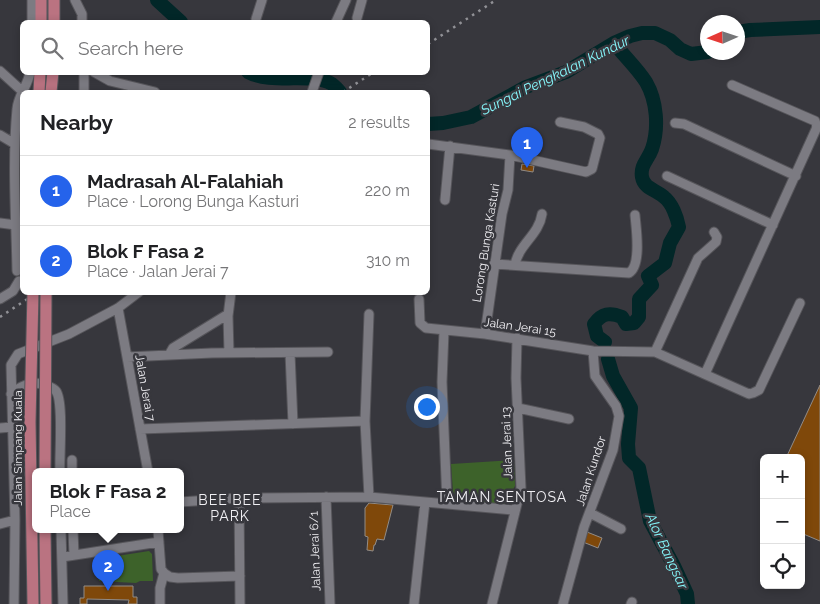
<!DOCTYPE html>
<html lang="en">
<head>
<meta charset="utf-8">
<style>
	body { margin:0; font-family:Raleway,sans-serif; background:#f2f2f2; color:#202124 }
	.controls { position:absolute; right:15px; bottom:15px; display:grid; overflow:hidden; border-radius:8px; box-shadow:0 2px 8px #0003 }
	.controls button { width:45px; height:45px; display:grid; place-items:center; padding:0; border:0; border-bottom:1px solid #e0e0e0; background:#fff; color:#202124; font:25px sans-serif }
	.compass { position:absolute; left:700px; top:15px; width:45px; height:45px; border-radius:50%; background:#fff; box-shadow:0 2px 8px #0003; rotate:267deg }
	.you { position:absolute; left:426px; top:406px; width:18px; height:18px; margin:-12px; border:4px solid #fff; border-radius:50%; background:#1a73e8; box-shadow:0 0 0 8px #1a73e833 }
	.badge { display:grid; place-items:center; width:32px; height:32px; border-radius:50%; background:#2563eb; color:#fff; font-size:16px; font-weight:700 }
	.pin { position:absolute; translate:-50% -41px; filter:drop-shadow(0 1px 2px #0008) }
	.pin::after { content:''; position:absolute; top:26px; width:18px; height:15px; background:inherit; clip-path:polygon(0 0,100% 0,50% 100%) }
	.popup { position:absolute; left:32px; top:468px; width:152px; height:65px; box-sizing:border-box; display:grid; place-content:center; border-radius:8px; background:#fff; filter:drop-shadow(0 1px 4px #0005); font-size:16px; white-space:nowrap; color:#757577 }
	.popup b { font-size:19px; color:#202124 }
	.popup::after { content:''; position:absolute; left:50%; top:100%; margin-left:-10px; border:10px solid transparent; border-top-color:#fff }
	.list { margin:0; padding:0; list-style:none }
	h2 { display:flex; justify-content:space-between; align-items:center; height:65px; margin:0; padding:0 20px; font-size:21px }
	h2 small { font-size:16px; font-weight:400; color:#757577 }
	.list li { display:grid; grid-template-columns:32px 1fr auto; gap:15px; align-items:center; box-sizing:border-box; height:70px; padding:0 20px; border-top:1px solid #e0e0e0 }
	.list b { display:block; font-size:19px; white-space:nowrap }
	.list p { margin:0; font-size:16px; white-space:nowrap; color:#757577 }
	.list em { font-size:16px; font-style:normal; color:#757577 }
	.icon { flex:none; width:28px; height:28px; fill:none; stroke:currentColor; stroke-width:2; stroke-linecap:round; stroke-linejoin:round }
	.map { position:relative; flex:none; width:820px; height:604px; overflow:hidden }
	.search { position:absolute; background:#fff; box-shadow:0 2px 8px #0003; left:20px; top:20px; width:410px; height:55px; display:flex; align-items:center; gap:12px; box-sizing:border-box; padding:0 18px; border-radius:8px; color:#757577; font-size:19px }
	.panel { position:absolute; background:#fff; box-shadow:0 2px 8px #0003; left:20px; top:90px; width:410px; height:205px; border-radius:8px }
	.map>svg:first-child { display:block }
</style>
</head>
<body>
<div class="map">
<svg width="820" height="604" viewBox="0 0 820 604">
	<rect width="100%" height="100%" fill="#37373d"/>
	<path fill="#3d622a" d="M 514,460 L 515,486 L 505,504 L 459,500 L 453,492 L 451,464 Z
		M 149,551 L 152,554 L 153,581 L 140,581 L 136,583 L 99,581 L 99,567 L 117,566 L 117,556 Z"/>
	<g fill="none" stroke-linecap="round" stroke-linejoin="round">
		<path stroke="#022728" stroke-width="14" d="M 157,0 L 181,22
			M 738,32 L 750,30 L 820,27
			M 248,72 C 272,85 314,72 332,84 C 335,86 338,90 340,92
			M 428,124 L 443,123 L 471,117 L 526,87 L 566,72 L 614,43 L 630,36 L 642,33 L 655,33 L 670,40 L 680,49 L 691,54 L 708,52
			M 605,342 L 597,336 L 594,324 C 602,313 610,312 622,317 L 626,324 L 634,323 L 639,317 L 639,299 L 652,285 L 648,276 L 665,263 L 670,243 L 679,227 C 677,217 672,203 664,197 C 657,190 644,189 642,177 C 640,165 648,160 652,149 C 659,128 657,101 646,82 C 637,68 624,56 614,43
			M 608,359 L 613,376 L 631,408 L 628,444 L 629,458 L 639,468 L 650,521 L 674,566 L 687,594 L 688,604"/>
	</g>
	<path fill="#7f480a" stroke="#928c87" d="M 522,164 L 534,166 L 533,172 L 521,170 Z
		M 820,385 L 820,541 L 801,533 L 801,458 L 786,458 Z
		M 369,503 L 393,505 L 384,540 L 377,539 L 375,545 L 374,545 L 373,551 L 367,550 L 368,537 L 365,536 L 365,508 Z
		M 587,532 L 602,538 L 598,548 L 583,542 Z
		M 84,586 L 133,586 L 133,597 L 137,597 L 137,604 L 128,604 L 129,600 L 87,599 L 87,604 L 80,604 L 80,598 L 84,598 Z"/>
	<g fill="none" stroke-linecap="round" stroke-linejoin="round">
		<g stroke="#56555a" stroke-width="11">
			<path id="minor" d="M 75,0 L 82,14 L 82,22
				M 357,18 L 362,0
				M 256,19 L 262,0
				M 32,22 L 32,0
				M 336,22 L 346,0
				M 0,71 L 22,91
				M 94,72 L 110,81 L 155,92
				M 84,92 L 84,72
				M 312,92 L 319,72
				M 675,123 L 684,124 L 796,176
				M 0,135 L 15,144
				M 428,144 L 510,155 L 586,172 L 592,169 L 600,138 L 598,134 L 584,127 L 560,122
				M 667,176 L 773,225
				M 445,200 L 450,146
				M 0,223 L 16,225
				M 494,264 L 629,273 C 642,265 636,228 635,215
				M 515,265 C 518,245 539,235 542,214
				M 17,271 C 16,218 12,162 17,109 C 18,95 28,86 30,72
				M 0,299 L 13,291 L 19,281
				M 419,299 L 420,323 L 426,328 L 485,334 L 593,351 L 655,352 L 749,394 L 753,393 L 759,390 L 800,303
				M 118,308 L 148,472
				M 369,314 L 365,421 L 369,497
				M 444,331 L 442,382 L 447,503
				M 485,334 L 502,214 L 508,190 L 510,155
				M 655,352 L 698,258 L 716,242 L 717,237 L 714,232
				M 229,353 L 228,316 L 231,292
				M 290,353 L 293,424
				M 169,355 L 173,348 L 225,316 L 228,316
				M 127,357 L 212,353 L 328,352
				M 705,374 L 817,127 L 815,121 L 732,85
				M 11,394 C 19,387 31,381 43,384 C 47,386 53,387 56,391 C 64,402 59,457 60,472
				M 518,408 L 569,419
				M 0,428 L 12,427
				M 140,429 L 365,421
				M 72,460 L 72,472
				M 326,497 L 330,604
				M 239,498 L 240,604
				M 180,502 L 239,498 L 369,497 L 514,510
				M 590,513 L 621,529
				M 0,524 L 15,520
				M 61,530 L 63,604
				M 73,530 L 74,555
				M 158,530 L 161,569 L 164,573
				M 62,557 L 159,542
				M 164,573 L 170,577 L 178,578 L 240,576
				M 14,604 L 15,520 L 11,365 L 18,354 L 69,334 L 118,308 L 139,292
				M 160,604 L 160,588 L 164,573
				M 414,604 L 425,502
				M 492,604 L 521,488 L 516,378 L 517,338
				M 563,604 L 584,527 L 613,450 L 619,416 L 616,406 L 595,376 L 593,351
				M 631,604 L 632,602"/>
		</g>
		<g stroke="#56555a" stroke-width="13">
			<path id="major" d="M 41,22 L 41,0
				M 54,22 L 54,0
				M 39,92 L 40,72
				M 51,92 L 53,72
				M 45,530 L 46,604"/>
		</g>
		<use href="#minor" stroke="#7c7b82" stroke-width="9"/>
		<use href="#major" stroke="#ba7381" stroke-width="11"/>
		<path stroke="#919196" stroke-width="2.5" stroke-dasharray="2.5 5" stroke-linecap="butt" d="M 428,44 L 496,0
			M 343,92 L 374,72
			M 0,317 L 38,292"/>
		<g stroke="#56555a" stroke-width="13" stroke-linecap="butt">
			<path id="major-bridge" d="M 33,292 L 30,422 L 33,604
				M 45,472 L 46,292"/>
		</g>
		<use href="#major-bridge" stroke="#ba7381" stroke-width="11"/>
	</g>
	<g text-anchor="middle" stroke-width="5" stroke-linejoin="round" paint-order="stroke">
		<g font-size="12" fill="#f1f0f4" stroke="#37373d">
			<text transform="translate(486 243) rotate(-81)" y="4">Lorong Bunga Kasturi</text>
			<text transform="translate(520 327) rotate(8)" y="4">Jalan Jerai 15</text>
			<text transform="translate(145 388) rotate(80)" y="4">Jalan Jerai 7</text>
			<text transform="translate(507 443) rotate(-92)" y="4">Jalan Jerai 13</text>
			<text transform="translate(18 448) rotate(-90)" y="4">Jalan Simpang Kuala</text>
			<text transform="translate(591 471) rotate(-72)" y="4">Jalan Kundor</text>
			<text transform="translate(315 551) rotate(-92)" y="4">Jalan Jerai 6/1</text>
		</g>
		<g font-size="14" font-style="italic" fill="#87fafe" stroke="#37373d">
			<text transform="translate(555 75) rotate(-26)" y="5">Sungai Pengkalan Kundur</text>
			<text transform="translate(667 551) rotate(65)" y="5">Alor Bangsar</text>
		</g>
		<g font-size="14" letter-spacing="1" fill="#f1f0f4" stroke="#37373d">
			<text x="502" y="502">TAMAN SENTOSA</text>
			<text x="230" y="505">BEE BEE<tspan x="230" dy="16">PARK</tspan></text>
		</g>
	</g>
</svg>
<div class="controls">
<button>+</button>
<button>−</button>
<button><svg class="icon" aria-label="locate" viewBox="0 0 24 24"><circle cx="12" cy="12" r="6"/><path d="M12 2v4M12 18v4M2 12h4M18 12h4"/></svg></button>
</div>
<svg class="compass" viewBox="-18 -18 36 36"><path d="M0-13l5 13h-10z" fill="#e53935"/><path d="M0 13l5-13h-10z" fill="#757577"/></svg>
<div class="you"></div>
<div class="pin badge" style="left:527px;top:168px">1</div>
<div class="pin badge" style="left:108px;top:591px">2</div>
<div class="popup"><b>Blok F Fasa 2</b>Place</div>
<div class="search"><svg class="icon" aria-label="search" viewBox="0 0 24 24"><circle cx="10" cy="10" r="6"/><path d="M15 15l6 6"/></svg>Search here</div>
<section class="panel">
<h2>Nearby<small>2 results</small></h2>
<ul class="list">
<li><span class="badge">1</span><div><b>Madrasah Al-Falahiah</b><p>Place · Lorong Bunga Kasturi</p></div><em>220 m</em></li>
<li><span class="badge">2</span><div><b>Blok F Fasa 2</b><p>Place · Jalan Jerai 7</p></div><em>310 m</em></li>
</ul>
</section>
</div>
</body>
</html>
